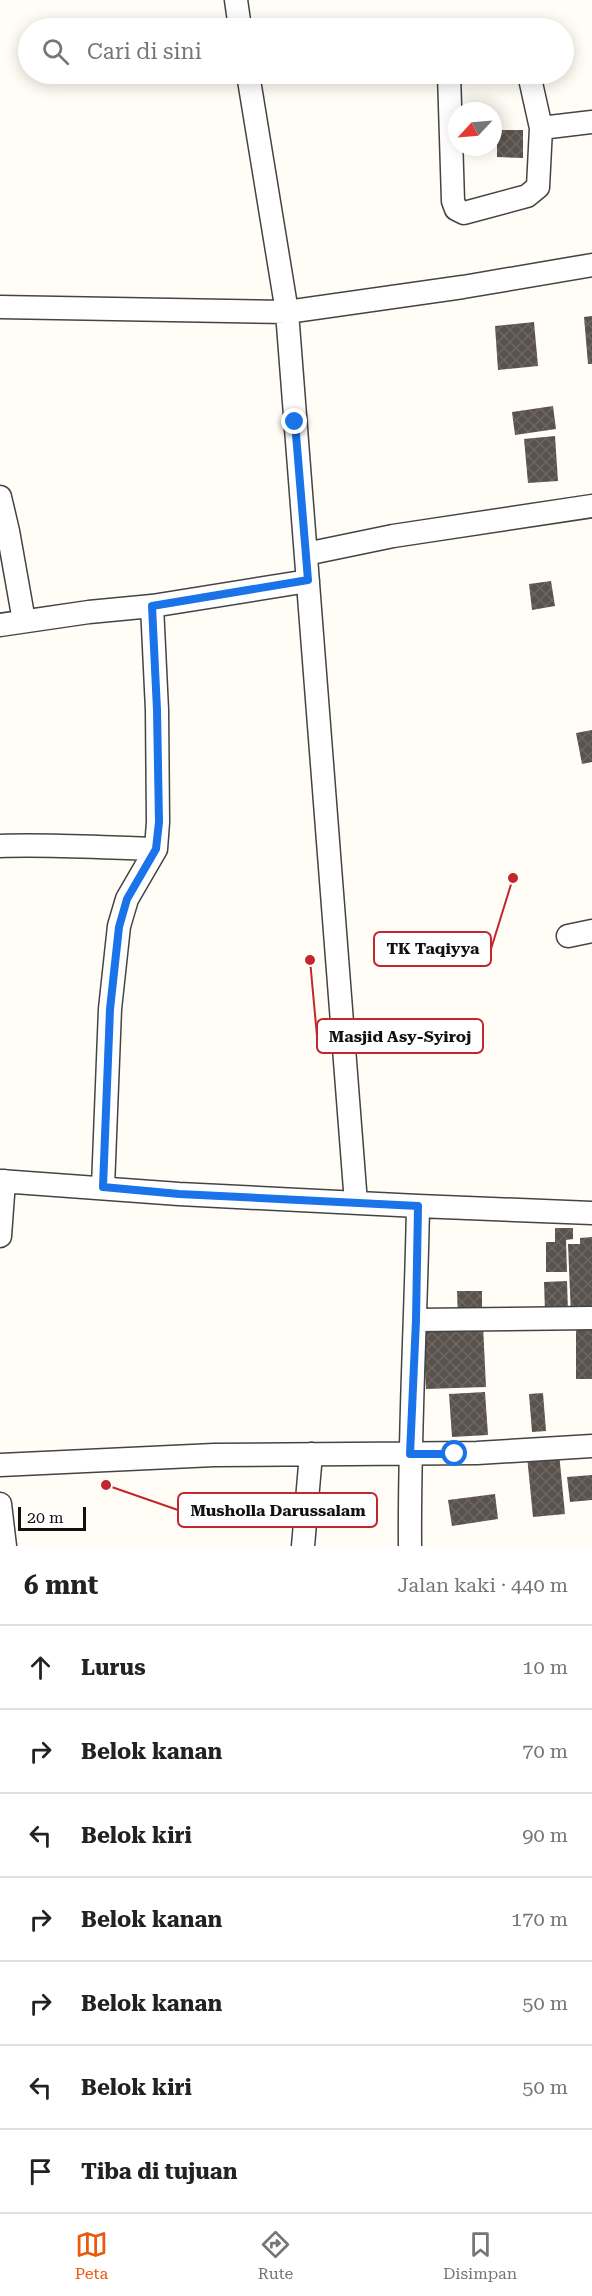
<!DOCTYPE html>
<html lang="id">
<head>
<meta charset="utf-8">
<style>
	body { margin:0; font-family:"Roboto Serif",serif; background:#f2f2f2; color:#222 }
	.compass { position:absolute; left:448px; top:102px; width:54px; height:54px; border-radius:50%; background:#fff; box-shadow:0 3px 15px #0003; rotate:244deg }
	.scale { position:absolute; left:18px; bottom:15px; width:68px; box-sizing:border-box; padding-left:6px; border:3px solid #111; border-top:0; font-size:16px; line-height:21px; white-space:nowrap; color:#111; -webkit-text-stroke:4px #fff; paint-order:stroke }
	.stop { position:absolute; width:18px; height:18px; margin:-14px; border:4px solid #1a73e8; border-radius:50%; background:#fff }
	.stop.end { background:#1a73e8; border-color:#fff; box-shadow:0 2px 6px #0008 }
	.list { margin:0; padding:0; list-style:none }
	h2 { display:flex; justify-content:space-between; align-items:center; height:78px; margin:0; padding:0 24px; font-size:26px }
	h2 small { font-size:20px; font-weight:400; color:#767676 }
	.list li { display:grid; grid-template-columns:39px 1fr auto; gap:18px; align-items:center; box-sizing:border-box; height:84px; padding:0 24px; border-top:2px solid #e0e0e0 }
	.list b { display:block; font-size:22px; white-space:nowrap }
	.list em { font-size:20px; font-style:normal; color:#767676 }
	.icon { flex:none; width:33px; height:33px; fill:none; stroke:currentColor; stroke-width:2; stroke-linecap:round; stroke-linejoin:round }
	.map { position:relative; flex:none; width:592px; height:1546px; overflow:hidden }
	.search { position:absolute; background:#fff; box-shadow:0 3px 15px #0003; left:18px; right:18px; top:18px; height:66px; display:flex; align-items:center; gap:15px; box-sizing:border-box; padding:0 21px; border-radius:33px; color:#767676; font-size:22px }
	.sheet { height:666px; background:#fff }
	nav { display:flex; justify-content:space-around; align-items:center; box-sizing:border-box; height:84px; border-top:2px solid #e0e0e0; background:#fff; font-size:16px; color:#767676 }
	nav a { display:grid; justify-items:center; gap:3px }
	nav .on { color:#ea580c }
	.map>svg:first-child { display:block }
</style>
</head>
<body>
<div class="map">
<svg width="592" height="1546" viewBox="0 0 592 1546">
	<defs>
		<pattern id="building-cross-hatch" width="8" height="8" patternUnits="userSpaceOnUse" patternTransform="scale(1.5)"><rect width="8" height="8" fill="#5a524d"/><path d="M0 0l8 8M0 8l8-8" fill="none" stroke="#6d6662"/></pattern>
	</defs>
	<rect width="100%" height="100%" fill="#fffdf5"/>
	<path fill="url(#building-cross-hatch)" d="M 497,130 L 523,130 L 523,158 L 497,157 Z
		M 592,316 L 592,364 L 588,364 L 584,317 Z
		M 534,322 L 538,366 L 498,370 L 495,326 Z
		M 553,406 L 556,429 L 515,435 L 512,412 Z
		M 555,436 L 558,481 L 528,483 L 524,439 Z
		M 551,581 L 555,606 L 532,610 L 529,584 Z
		M 592,730 L 592,762 L 582,764 L 576,733 Z
		M 555,1228 L 573,1228 L 573,1239 L 566,1240 L 567,1272 L 546,1272 L 546,1242 L 555,1242 Z
		M 592,1237 L 592,1315 L 571,1316 L 568,1244 L 580,1244 L 580,1238 Z
		M 567,1281 L 568,1311 L 545,1312 L 544,1282 Z
		M 457,1291 L 482,1291 L 482,1318 L 458,1318 Z
		M 576,1324 L 592,1324 L 592,1379 L 576,1379 Z
		M 483,1325 L 486,1387 L 426,1389 L 423,1327 Z
		M 485,1392 L 488,1435 L 452,1437 L 449,1394 Z
		M 543,1393 L 546,1431 L 532,1432 L 529,1394 Z
		M 559,1453 L 565,1514 L 533,1517 L 527,1456 Z
		M 592,1475 L 592,1500 L 570,1502 L 567,1477 Z
		M 495,1494 L 498,1519 L 452,1526 L 448,1500 Z"/>
	<g fill="none" stroke-linecap="round" stroke-linejoin="round">
		<g stroke="#444" stroke-width="25">
			<path id="street" d="M 236,0 L 240,28
				M 248,74 L 287,312 L 356,1203
				M 449,74 L 453,201 L 456,209 L 464,213 L 527,196 L 538,187 L 541,128 L 592,122
				M 529,74 L 541,128
				M 0,307 L 287,312 L 463,287 L 592,265
				M 0,497 L 8,531 L 24,621
				M 306,554 L 393,536 L 592,506
				M 0,625 L 89,612 L 152,606 L 308,581
				M 0,846 C 52,844 104,848 156,849
				M 568,936 L 592,931
				M 342,1033 L 449,1035
				M 0,1181 L 179,1194 L 418,1206 L 592,1213
				M 103,1187 L 110,1009 L 119,926 L 127,899 L 156,849 L 158,822 L 157,710 L 152,606
				M 0,1236 L 4,1181
				M 416,1320 L 592,1318
				M 0,1465 L 214,1455 L 477,1453 L 592,1446
				M 0,1504 L 5,1546
				M 303,1546 L 311,1454
				M 410,1546 C 409,1433 416,1320 418,1206"/>
		</g>
		<use href="#street" stroke="#fff" stroke-width="22"/>
	</g>
	<g fill="none" stroke-linecap="round" stroke-linejoin="round">
		<path stroke="#1a73e8" stroke-width="8" d="M 295,422 L 308,580 L 152,606 L 157,710 L 159,822 L 156,849 L 127,899 L 119,927 L 110,1009 L 103,1187 L 179,1194 L 418,1206 L 416,1320 L 410,1454 L 455,1454"/>
	</g>
	<path fill="none" stroke="#c4262e" stroke-width="2" d="M513 878L491 949M310 960L317 1036M106 1485L178 1510"/>
	<g fill="#c4262e" stroke="#fff" stroke-width="2">
		<circle cx="513" cy="878" r="6"/>
		<circle cx="310" cy="960" r="6"/>
		<circle cx="106" cy="1485" r="6"/>
	</g>
	<g fill="#fff" stroke="#c4262e" stroke-width="2">
		<rect x="374" y="932" width="117" height="34" rx="6"/>
		<rect x="317" y="1019" width="166" height="34" rx="6"/>
		<rect x="178" y="1493" width="199" height="34" rx="6"/>
	</g>
	<g font-size="16" text-anchor="middle" font-weight="bold" fill="#111">
		<text x="433" y="954">TK Taqiyya</text>
		<text x="400" y="1042">Masjid Asy-Syiroj</text>
		<text x="278" y="1516">Musholla Darussalam</text>
	</g>
</svg>
<svg class="compass" viewBox="-18 -18 36 36"><path d="M0-13l5 13h-10z" fill="#e53935"/><path d="M0 13l5-13h-10z" fill="#767676"/></svg>
<div class="scale">20 m</div>
<div class="stop" style="left:455px;top:1454px"></div>
<div class="stop end" style="left:295px;top:422px"></div>
<div class="search"><svg class="icon" aria-label="search" viewBox="0 0 24 24"><circle cx="10" cy="10" r="6"/><path d="M15 15l6 6"/></svg>Cari di sini</div>
</div>
<section class="sheet">
<h2>6 mnt<small>Jalan kaki · 440 m</small></h2>
<ul class="list">
<li><svg class="icon" aria-label="ahead" viewBox="0 0 24 24"><path d="M12 20V5M6 11l6-6 6 6"/></svg><div><b>Lurus</b></div><em>10 m</em></li>
<li><svg class="icon" aria-label="right" viewBox="0 0 24 24"><path d="M7 20v-9h11M14 6l5 5-5 5"/></svg><div><b>Belok kanan</b></div><em>70 m</em></li>
<li><svg class="icon" aria-label="left" viewBox="0 0 24 24"><path d="M17 20v-9H6M10 6l-5 5 5 5"/></svg><div><b>Belok kiri</b></div><em>90 m</em></li>
<li><svg class="icon" aria-label="right" viewBox="0 0 24 24"><path d="M7 20v-9h11M14 6l5 5-5 5"/></svg><div><b>Belok kanan</b></div><em>170 m</em></li>
<li><svg class="icon" aria-label="right" viewBox="0 0 24 24"><path d="M7 20v-9h11M14 6l5 5-5 5"/></svg><div><b>Belok kanan</b></div><em>50 m</em></li>
<li><svg class="icon" aria-label="left" viewBox="0 0 24 24"><path d="M17 20v-9H6M10 6l-5 5 5 5"/></svg><div><b>Belok kiri</b></div><em>50 m</em></li>
<li><svg class="icon" aria-label="arrive" viewBox="0 0 24 24"><path d="M6 21V4h12l-3 4 3 4H6"/></svg><div><b>Tiba di tujuan</b></div></li>
</ul>
</section>
<nav>
<a class="on"><svg class="icon" aria-label="map" viewBox="0 0 24 24"><path d="M3 6l6-2 6 2 6-2v14l-6 2-6-2-6 2zM9 4v14M15 6v14"/></svg>Peta</a>
<a><svg class="icon" aria-label="directions" viewBox="0 0 24 24"><path d="M12 3l9 9-9 9-9-9zM9 14v-3h6M13 9l2 2-2 2"/></svg>Rute</a>
<a><svg class="icon" aria-label="saved" viewBox="0 0 24 24"><path d="M7 4h10v16l-5-4-5 4z"/></svg>Disimpan</a>
</nav>
</body>
</html>
